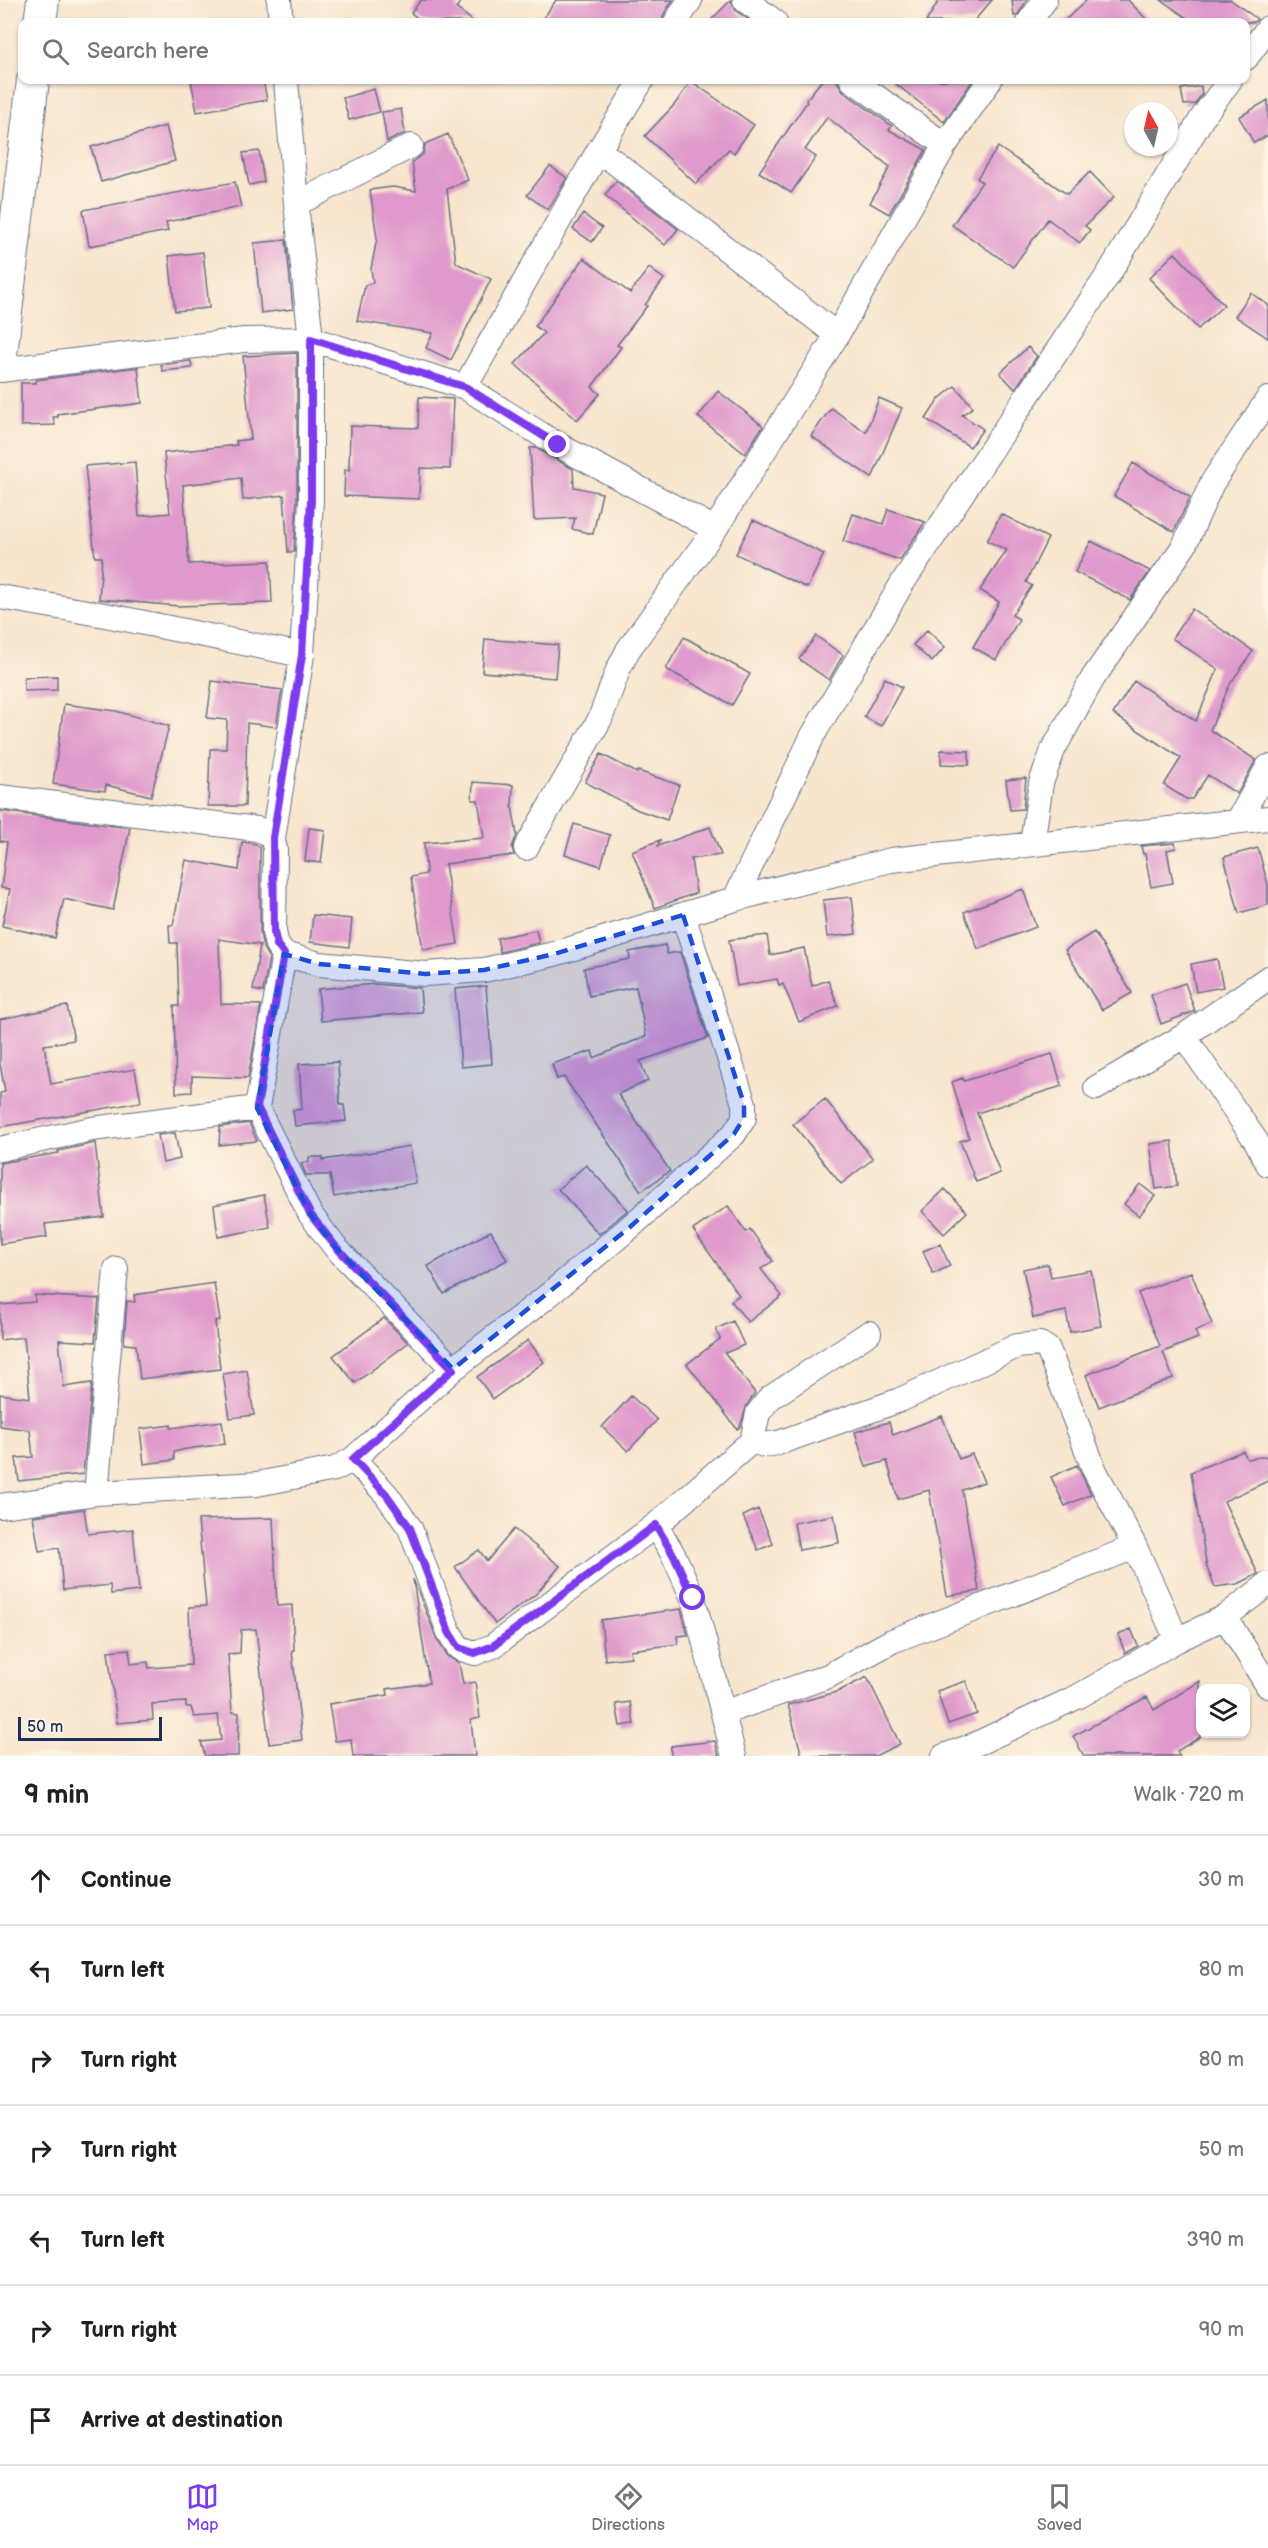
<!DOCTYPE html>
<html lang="en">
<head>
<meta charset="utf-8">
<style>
	body { margin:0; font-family:"Balsamiq Sans",sans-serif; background:#f2f2f2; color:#202124 }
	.controls { position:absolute; right:18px; bottom:18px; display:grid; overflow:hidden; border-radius:12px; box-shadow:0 2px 4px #0004 }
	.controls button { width:54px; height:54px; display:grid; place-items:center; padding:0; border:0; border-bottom:2px solid #e0e0e0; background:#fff; color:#202124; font:30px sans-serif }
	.compass { position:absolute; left:1124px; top:102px; width:54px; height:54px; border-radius:50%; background:#fff; box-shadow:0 2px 4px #0004; rotate:352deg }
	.scale { position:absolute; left:18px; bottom:15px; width:144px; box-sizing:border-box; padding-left:6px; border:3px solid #1b2f5e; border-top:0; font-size:16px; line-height:21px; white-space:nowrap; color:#1b2f5e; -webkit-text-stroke:4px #fcf5e5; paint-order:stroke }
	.stop { position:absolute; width:18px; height:18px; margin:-14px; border:4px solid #7c3aed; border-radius:50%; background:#fff }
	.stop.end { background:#7c3aed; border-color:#fff; box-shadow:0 2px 6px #0008 }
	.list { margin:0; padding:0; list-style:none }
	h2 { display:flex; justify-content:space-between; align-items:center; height:78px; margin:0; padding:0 24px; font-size:26px }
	h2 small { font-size:20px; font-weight:400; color:#757577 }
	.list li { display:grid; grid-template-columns:39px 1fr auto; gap:18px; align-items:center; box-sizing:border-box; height:90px; padding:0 24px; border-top:2px solid #e0e0e0 }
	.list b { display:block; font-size:22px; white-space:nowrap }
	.list em { font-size:20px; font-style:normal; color:#757577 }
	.icon { flex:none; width:33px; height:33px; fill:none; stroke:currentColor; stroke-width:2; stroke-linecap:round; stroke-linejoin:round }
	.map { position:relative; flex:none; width:1268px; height:1756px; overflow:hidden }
	.search { position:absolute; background:#fff; box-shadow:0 2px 4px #0004; left:18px; right:18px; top:18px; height:66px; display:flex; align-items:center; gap:15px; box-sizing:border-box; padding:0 21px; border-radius:12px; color:#757577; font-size:22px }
	.sheet { height:708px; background:#fff }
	nav { display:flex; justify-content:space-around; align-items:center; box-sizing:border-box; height:84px; border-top:2px solid #e0e0e0; background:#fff; font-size:16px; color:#757577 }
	nav a { display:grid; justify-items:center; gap:3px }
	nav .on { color:#7c3aed }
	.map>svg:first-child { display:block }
</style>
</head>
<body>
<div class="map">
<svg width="1268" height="1756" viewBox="0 0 1268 1756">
	<rect width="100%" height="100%" fill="#fcf5e5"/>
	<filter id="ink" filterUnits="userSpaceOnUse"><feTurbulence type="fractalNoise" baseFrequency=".0167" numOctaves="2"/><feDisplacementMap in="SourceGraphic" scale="12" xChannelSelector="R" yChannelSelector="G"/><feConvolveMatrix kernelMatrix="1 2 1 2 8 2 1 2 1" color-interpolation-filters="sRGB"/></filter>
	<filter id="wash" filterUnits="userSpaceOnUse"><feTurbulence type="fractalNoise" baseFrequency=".008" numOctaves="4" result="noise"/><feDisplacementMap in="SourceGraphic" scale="24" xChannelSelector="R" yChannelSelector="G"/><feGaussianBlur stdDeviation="1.35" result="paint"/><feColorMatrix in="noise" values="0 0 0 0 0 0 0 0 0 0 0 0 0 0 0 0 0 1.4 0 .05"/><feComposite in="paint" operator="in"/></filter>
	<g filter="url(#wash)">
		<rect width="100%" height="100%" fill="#f8e5cd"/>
		<g id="blocks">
			<path fill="#e099cc" d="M 421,0 L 462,0 L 456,8 L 474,22 L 423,22 L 411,13 Z
				M 556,0 L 673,0 L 664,14 L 662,22 L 541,22 Z
				M 731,0 L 736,11 L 752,22 L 709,22 Z
				M 939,0 L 992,0 L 973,22 L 926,22 Z
				M 1012,0 L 1027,0 L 1017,16 L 1014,16 Z
				M 1087,0 L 1128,0 L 1149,22 L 1063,22 Z
				M 1161,0 L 1231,0 L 1257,19 L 1254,22 L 1193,22 Z
				M 191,80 L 263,80 L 267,100 L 197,112 Z
				M 822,80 L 836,80 L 844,92 L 892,126 L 889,130 L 926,150 L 889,214 L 870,203 L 890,167 L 827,117 L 805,150 L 816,157 L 791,193 L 759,172 L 807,102 L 806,100 Z
				M 891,80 L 973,80 L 944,122 Z
				M 691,81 L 754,125 L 734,153 L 729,149 L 696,184 L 645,136 L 675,104 Z
				M 1201,86 L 1202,94 L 1195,104 L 1184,105 L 1181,89 Z
				M 374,89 L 380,112 L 349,120 L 343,98 Z
				M 1268,100 L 1268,135 L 1254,143 L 1239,117 Z
				M 401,109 L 405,133 L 387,142 L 382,112 Z
				M 166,126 L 175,161 L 101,182 L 91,147 Z
				M 448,134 L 468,180 L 447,189 L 456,263 L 491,279 L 451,360 L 426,348 L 433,333 L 357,321 L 365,285 L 373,283 L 371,269 L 377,238 L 370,190 L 393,187 L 416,191 L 412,162 L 423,154 L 425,144 Z
				M 998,147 L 1067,194 L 1090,172 L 1114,197 L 1085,226 L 1090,230 L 1080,243 L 1048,219 L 1013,267 L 952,225 L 982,182 L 977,178 Z
				M 259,151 L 264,182 L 249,185 L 243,153 Z
				M 550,166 L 567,178 L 548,210 L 527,195 Z
				M 616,181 L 678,229 L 665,245 L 605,195 Z
				M 235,182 L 241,207 L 166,222 L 168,231 L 89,246 L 83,210 Z
				M 583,214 L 602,228 L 592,242 L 573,229 Z
				M 286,240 L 293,309 L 261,313 L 254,243 Z
				M 203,252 L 209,308 L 175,311 L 169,256 Z
				M 1175,253 L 1224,305 L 1198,329 L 1149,278 Z
				M 584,258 L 630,293 L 649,268 L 664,279 L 645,305 L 647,306 L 617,345 L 621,347 L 592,387 L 600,394 L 577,420 L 515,364 L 544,333 L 535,326 Z
				M 1251,293 L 1268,305 L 1268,338 L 1235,316 Z
				M 1028,347 L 1037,356 L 1015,389 L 1000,373 Z
				M 297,353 L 297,500 L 294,552 L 288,552 L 284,495 L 243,500 L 241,478 L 183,485 L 189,564 L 270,561 L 272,603 L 179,606 L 99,599 L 102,557 L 95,557 L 85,466 L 135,462 L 139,516 L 170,513 L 164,453 L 237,445 L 236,441 L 251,439 L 243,356 Z
				M 191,361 L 192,368 L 162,371 L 161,365 Z
				M 138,367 L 142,403 L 57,414 L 58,417 L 53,417 L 55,425 L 21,426 L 21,383 L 36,383 L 36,380 Z
				M 955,386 L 973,407 L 962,415 L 983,429 L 970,447 L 926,419 L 939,399 Z
				M 718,391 L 763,426 L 745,454 L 698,417 Z
				M 419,397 L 453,399 L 450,469 L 420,468 L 419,499 L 344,496 L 345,470 L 349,470 L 350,426 L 418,428 Z
				M 879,398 L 902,408 L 872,478 L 811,436 L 831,408 L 866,432 Z
				M 530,448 L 536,448 L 573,469 L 574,487 L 602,493 L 593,534 L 572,529 L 575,518 L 534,520 Z
				M 1133,463 L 1190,497 L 1174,532 L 1114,496 Z
				M 888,509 L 925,522 L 900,560 L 843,541 L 853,514 L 883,524 Z
				M 1001,514 L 1048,538 L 1026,582 L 1032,586 L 1012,615 L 1019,619 L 996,660 L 973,647 L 999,602 L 980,590 L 1007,550 L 987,541 Z
				M 753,520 L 824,554 L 807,588 L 736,554 Z
				M 1091,541 L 1150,571 L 1130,600 L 1075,572 Z
				M 1192,609 L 1253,651 L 1230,684 L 1210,730 L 1256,760 L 1237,794 L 1208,775 L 1192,799 L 1186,799 L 1164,785 L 1181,758 L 1113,714 L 1134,681 L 1196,721 L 1218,669 L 1172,638 Z
				M 927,630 L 945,647 L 932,662 L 913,645 Z
				M 816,636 L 843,655 L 829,680 L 799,659 Z
				M 684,637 L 750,674 L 732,705 L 666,669 Z
				M 485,639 L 558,645 L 555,678 L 482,672 Z
				M 57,676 L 57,690 L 24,691 L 24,677 Z
				M 885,678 L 902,687 L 881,726 L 864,717 Z
				M 212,681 L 282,690 L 276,727 L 247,723 L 245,806 L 208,806 L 210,749 L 226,749 L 227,720 L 207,718 Z
				M 64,704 L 116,711 L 169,726 L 151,796 L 106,785 L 105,791 L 53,784 Z
				M 941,750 L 969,751 L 969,765 L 941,764 Z
				M 601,754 L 637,773 L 638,771 L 679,785 L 667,820 L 638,810 L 585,782 Z
				M 1026,778 L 1023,809 L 1010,810 L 1006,780 Z
				M 473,782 L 513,785 L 512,806 L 517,835 L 512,847 L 514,855 L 445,864 L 458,944 L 423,950 L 411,877 L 426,874 L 424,843 L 484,838 L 478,800 L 472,800 Z
				M 0,811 L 130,828 L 113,910 L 64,899 L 55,938 L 2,926 L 10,889 L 1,888 L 7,842 L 0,841 Z
				M 574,824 L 610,835 L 601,866 L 565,854 Z
				M 710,827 L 721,855 L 691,859 L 696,893 L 655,908 L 632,851 L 660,840 L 658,846 Z
				M 309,828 L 325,830 L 321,863 L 305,861 Z
				M 242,842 L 256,844 L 260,848 L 260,932 L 263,948 L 269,958 L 263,992 L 253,990 L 260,945 L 219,939 L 221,1004 L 261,1005 L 248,1078 L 192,1076 L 192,1092 L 176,1093 L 174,1006 L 179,1006 L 177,943 L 170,943 L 169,925 L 173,925 L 186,860 L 239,870 Z
				M 1175,843 L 1176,848 L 1167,850 L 1173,883 L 1151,887 L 1145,854 L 1143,854 L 1141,846 Z
				M 1258,848 L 1268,885 L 1268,905 L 1239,913 L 1224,857 Z
				M 1023,889 L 1036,927 L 978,949 L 964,912 Z
				M 852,897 L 856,934 L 827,937 L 823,900 Z
				M 313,915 L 352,919 L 349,947 L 310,942 Z
				M 536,930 L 539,943 L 500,952 L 497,938 Z
				M 1094,932 L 1132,993 L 1102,1010 L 1065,950 Z
				M 767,935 L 770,955 L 804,948 L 812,986 L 828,980 L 838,1006 L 799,1022 L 783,984 L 779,985 L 777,979 L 737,986 L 729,940 Z
				M 665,945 L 667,954 L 680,952 L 708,1038 L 640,1061 L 648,1081 L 618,1094 L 670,1171 L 641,1191 L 564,1077 L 557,1079 L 552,1064 L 592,1051 L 594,1058 L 646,1036 L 636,987 L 589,996 L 584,968 L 630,959 L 629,952 Z
				M 1217,959 L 1223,987 L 1196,992 L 1191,964 Z
				M 1185,983 L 1195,1011 L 1161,1024 L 1151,995 Z
				M 375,984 L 420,988 L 422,1012 L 321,1021 L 318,989 Z
				M 486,986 L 492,1064 L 461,1067 L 455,989 Z
				M 67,1006 L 74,1040 L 44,1045 L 51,1084 L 135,1069 L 141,1102 L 0,1127 L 0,1093 L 5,1092 L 0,1064 L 0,1019 Z
				M 1052,1054 L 1062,1086 L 977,1113 L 1000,1173 L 976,1182 L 960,1141 L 969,1138 L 952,1082 L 963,1078 L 964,1081 Z
				M 338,1062 L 340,1105 L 344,1105 L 346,1121 L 295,1126 L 293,1110 L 302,1109 L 299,1064 Z
				M 825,1099 L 873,1159 L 841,1184 L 793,1124 Z
				M 249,1123 L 257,1141 L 219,1145 L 220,1127 Z
				M 175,1133 L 180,1159 L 163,1163 L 158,1135 Z
				M 1172,1141 L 1177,1186 L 1156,1189 L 1150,1144 Z
				M 95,1143 L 104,1217 L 45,1224 L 47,1237 L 0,1244 L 0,1163 L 59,1153 L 58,1151 Z
				M 410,1146 L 416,1183 L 334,1197 L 330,1175 L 306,1175 L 301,1163 L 309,1162 L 309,1157 L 323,1157 L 323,1160 Z
				M 586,1165 L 628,1210 L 599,1234 L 558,1189 Z
				M 1140,1184 L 1155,1196 L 1139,1216 L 1124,1204 Z
				M 945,1189 L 967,1212 L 944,1234 L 922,1211 Z
				M 264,1195 L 270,1227 L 218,1237 L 214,1205 Z
				M 728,1206 L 746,1232 L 750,1229 L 773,1261 L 761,1269 L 782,1296 L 748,1322 L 731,1301 L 739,1295 L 693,1230 Z
				M 491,1231 L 507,1260 L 444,1294 L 428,1266 Z
				M 940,1244 L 950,1266 L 933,1274 L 923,1251 Z
				M 1048,1264 L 1051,1277 L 1091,1270 L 1101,1326 L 1070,1332 L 1066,1311 L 1033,1318 L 1023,1269 Z
				M 1191,1272 L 1212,1324 L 1195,1331 L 1198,1338 L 1163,1352 L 1173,1378 L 1099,1407 L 1086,1375 L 1160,1346 L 1138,1293 Z
				M 214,1283 L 220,1321 L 215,1321 L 220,1369 L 140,1379 L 136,1345 L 124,1344 L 127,1301 L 135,1302 L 134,1295 Z
				M 35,1295 L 99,1299 L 95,1342 L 59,1340 L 64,1387 L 92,1383 L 83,1474 L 19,1481 L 16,1458 L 33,1457 L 30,1430 L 0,1426 L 0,1394 L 30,1398 L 24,1337 L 0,1340 L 0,1305 L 35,1302 Z
				M 384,1318 L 408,1343 L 355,1383 L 333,1356 Z
				M 733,1321 L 744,1345 L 725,1353 L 755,1393 L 747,1405 L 740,1427 L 737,1429 L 687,1364 L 720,1339 L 716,1329 Z
				M 528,1340 L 544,1362 L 493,1399 L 477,1377 Z
				M 247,1370 L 254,1415 L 230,1418 L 223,1374 Z
				M 631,1396 L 657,1420 L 628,1451 L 602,1427 Z
				M 942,1416 L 959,1459 L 972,1454 L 984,1482 L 962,1490 L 979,1591 L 947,1596 L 929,1490 L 898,1499 L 887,1461 L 866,1467 L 855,1432 L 889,1422 L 893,1435 Z
				M 222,1421 L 225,1444 L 186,1449 L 174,1452 L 174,1460 L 144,1464 L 140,1429 L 171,1425 L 171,1428 Z
				M 1243,1451 L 1247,1459 L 1268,1456 L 1268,1481 L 1224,1501 L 1258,1574 L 1238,1584 L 1215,1587 L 1207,1568 L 1191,1472 Z
				M 1077,1465 L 1091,1494 L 1065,1506 L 1051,1477 Z
				M 84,1509 L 88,1534 L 133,1529 L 139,1591 L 111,1594 L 110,1585 L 63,1590 L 59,1548 L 39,1551 L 33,1516 Z
				M 758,1509 L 773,1544 L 758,1550 L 743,1516 Z
				M 834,1515 L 839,1543 L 799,1550 L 794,1523 Z
				M 273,1518 L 277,1606 L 292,1605 L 294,1650 L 292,1651 L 302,1740 L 269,1744 L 256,1629 L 241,1630 L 240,1653 L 228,1654 L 232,1712 L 239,1713 L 238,1756 L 205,1756 L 201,1742 L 221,1740 L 218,1715 L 194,1717 L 191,1707 L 186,1707 L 186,1702 L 152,1704 L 153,1720 L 117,1723 L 108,1651 L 129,1649 L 131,1664 L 148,1662 L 149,1668 L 191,1665 L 189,1607 L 206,1606 L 198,1520 Z
				M 514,1529 L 560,1566 L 536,1594 L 495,1624 L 455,1567 L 479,1550 L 487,1561 Z
				M 413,1579 L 437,1639 L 447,1656 L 459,1663 L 463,1684 L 475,1682 L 480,1718 L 471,1720 L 475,1756 L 353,1756 L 351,1739 L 335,1741 L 329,1704 L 388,1695 L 387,1689 L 429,1683 Z
				M 681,1609 L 688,1635 L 677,1636 L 678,1644 L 630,1650 L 631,1657 L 605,1660 L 601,1620 Z
				M 1131,1629 L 1138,1646 L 1125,1653 L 1118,1634 Z
				M 867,1677 L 900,1744 L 875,1756 L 802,1756 L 788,1705 L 837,1692 Z
				M 966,1681 L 977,1714 L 948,1724 L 937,1691 Z
				M 1200,1681 L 1200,1737 L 1177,1751 L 1180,1756 L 1084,1756 L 1073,1736 L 1147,1697 L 1154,1710 Z
				M 630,1702 L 634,1724 L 620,1726 L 616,1704 Z
				M 715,1741 L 719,1756 L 671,1756 L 671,1746 Z"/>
		</g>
	</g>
	<g filter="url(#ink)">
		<use href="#blocks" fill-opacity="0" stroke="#686f85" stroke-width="1.5"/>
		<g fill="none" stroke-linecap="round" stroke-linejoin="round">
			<g stroke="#686f85" stroke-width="26">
				<path id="minor" d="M 279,0 L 281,22
					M 745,0 L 775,22
					M 676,22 L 690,0
					M 1029,22 L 1045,0
					M 1246,58 L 1268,28
					M 852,80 L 945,145
					M 599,150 L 837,335
					M 296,204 L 411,146
					M 0,370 L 244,340 L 311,339 L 465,387 L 558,445 L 715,529
					M 465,387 L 599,150 L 642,80
					M 0,597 L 105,615 L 302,655
					M 0,797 L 257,829 C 269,833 273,837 275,849 L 274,932 L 277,945 L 284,954 L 319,964 L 425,974 L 484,970 L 554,954 L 735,899 L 891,860 L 1268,818
					M 1238,821 L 1268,767
					M 273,838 L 302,655 L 311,500 L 311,339 L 296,204 L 286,80
					M 1032,844 L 1041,783 L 1053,750 L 1093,678 L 1184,546 L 1212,483 L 1268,399
					M 526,848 L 600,719 L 618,670 L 628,650 L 715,529 L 837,335 L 945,145 L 990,80
					M 735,899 L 813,735 L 903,582 L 1108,275 L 1204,115 L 1230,80
					M 284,954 L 257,1108 L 310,1214 L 335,1247 L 453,1369
					M 1184,1036 L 1256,1141 L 1268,1164
					M 1096,1088 L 1184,1036 L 1268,978
					M 0,1149 L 92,1129 L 257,1108
					M 752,1441 L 764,1445 L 778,1443 L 900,1400 L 1017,1346 L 1040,1344 L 1048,1349 L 1094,1469 L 1135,1547 L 1177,1640
					M 353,1459 L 386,1494 L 410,1528 L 449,1632 L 459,1648 L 475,1653 L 493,1646 L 656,1525 L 752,1441 L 758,1413 L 770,1398 L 869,1333
					M 96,1493 L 116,1269
					M 0,1506 L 96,1493 L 257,1484 L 335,1469 L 353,1459 L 453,1369 L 545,1298 L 630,1227 L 734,1134 L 744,1118 L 744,1104 L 683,915
					M 656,1525 L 674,1556 L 693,1598 L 734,1756
					M 1225,1617 L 1268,1686
					M 723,1713 L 828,1676 L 892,1641 L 1135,1547
					M 944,1756 L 974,1745 L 1079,1696 L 1177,1640 L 1225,1617 L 1268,1584"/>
			</g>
			<g stroke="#686f85" stroke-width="34">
				<path id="major" d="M 40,22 L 43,0
					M 0,363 L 33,80"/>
			</g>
			<use href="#minor" stroke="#fff" stroke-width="24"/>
			<use href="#major" stroke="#fff" stroke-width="32"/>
		</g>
	</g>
	<g fill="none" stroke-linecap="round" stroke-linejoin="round" filter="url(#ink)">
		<path stroke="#7c3aed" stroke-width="8" d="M 558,445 L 465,387 L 311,339 L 311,500 L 302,655 L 273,838 L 274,932 L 277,945 L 284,954 L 257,1107 L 310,1214 L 336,1247 L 453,1369 L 353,1459 L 386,1494 L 410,1528 L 449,1632 L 459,1648 L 475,1653 L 493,1646 L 656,1525 L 674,1556 L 693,1598"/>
	</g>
	<path fill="#1d4ed8" fill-opacity="0.2" stroke="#1d4ed8" stroke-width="4.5" stroke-dasharray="12 8" stroke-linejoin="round" d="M 683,915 L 744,1104 L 744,1118 L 734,1134 L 630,1227 L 453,1369 L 335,1247 L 310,1214 L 257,1108 L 284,954 L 319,964 L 425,974 L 484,970 L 554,954 Z"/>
</svg>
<div class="controls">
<button><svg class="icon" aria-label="layers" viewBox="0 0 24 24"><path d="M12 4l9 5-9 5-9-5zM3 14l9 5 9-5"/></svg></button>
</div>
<svg class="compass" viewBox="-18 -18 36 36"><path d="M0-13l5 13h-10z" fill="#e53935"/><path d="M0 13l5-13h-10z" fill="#757577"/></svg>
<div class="scale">50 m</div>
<div class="stop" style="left:693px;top:1598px"></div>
<div class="stop end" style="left:558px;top:445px"></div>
<div class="search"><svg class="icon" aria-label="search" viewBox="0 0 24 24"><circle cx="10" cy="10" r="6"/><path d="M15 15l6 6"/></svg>Search here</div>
</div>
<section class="sheet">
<h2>9 min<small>Walk · 720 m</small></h2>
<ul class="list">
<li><svg class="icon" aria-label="ahead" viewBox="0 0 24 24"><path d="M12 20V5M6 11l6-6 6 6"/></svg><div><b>Continue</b></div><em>30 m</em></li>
<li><svg class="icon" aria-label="left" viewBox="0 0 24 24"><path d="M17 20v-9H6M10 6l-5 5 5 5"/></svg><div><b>Turn left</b></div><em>80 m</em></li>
<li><svg class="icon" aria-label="right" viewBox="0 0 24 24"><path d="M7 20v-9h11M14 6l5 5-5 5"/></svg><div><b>Turn right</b></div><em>80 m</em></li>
<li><svg class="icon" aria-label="right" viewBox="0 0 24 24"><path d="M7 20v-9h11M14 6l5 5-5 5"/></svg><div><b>Turn right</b></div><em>50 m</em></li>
<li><svg class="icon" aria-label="left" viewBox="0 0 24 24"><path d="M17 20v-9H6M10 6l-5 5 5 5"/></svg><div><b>Turn left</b></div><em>390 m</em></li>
<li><svg class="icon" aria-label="right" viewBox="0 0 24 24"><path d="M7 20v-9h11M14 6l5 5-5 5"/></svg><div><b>Turn right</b></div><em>90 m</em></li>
<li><svg class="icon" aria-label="arrive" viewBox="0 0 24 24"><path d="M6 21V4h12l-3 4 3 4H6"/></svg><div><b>Arrive at destination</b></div></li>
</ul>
</section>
<nav>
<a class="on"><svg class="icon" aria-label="map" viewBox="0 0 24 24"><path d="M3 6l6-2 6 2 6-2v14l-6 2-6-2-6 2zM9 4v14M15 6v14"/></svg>Map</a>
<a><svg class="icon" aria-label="directions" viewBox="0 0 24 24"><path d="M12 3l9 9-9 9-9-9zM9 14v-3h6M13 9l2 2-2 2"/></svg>Directions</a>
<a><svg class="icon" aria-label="saved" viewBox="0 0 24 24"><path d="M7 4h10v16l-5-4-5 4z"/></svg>Saved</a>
</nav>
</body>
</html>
